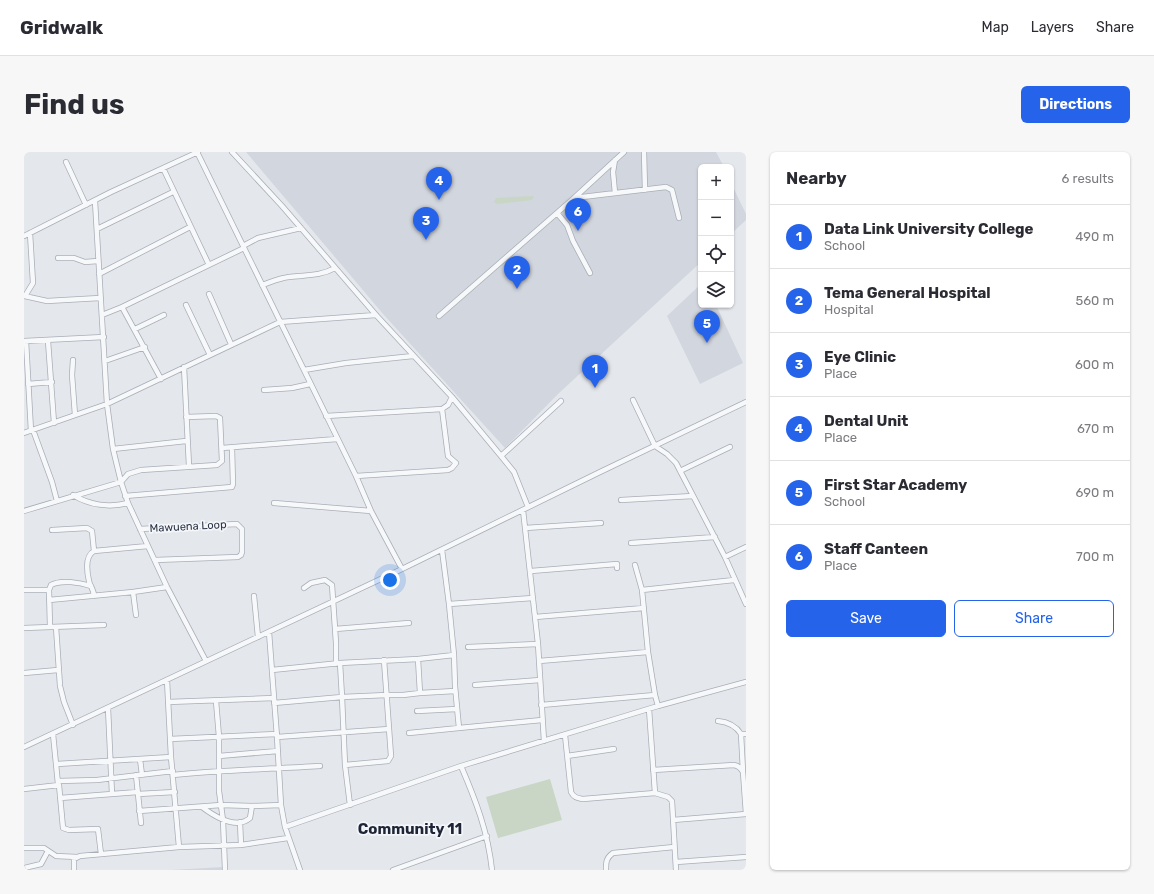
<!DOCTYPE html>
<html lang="en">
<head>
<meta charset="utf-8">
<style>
	body { margin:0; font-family:Rubik,sans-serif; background:#f7f7f7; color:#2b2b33 }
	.controls { position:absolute; right:12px; top:12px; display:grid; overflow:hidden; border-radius:6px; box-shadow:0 1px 3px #0004 }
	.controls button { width:36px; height:36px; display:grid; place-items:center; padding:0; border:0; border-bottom:1px solid #e1e1e2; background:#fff; color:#2b2b33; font:20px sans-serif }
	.you { position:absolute; left:366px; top:428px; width:14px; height:14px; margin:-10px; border:3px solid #fff; border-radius:50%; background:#1a73e8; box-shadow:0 0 0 6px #1a73e833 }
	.badge { display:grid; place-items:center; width:26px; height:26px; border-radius:50%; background:#2563eb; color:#fff; font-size:13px; font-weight:700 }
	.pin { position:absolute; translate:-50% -33px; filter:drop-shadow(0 1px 2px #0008) }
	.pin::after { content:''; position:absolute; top:21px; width:14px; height:12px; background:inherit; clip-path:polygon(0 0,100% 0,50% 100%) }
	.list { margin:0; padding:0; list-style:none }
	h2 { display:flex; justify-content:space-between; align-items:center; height:52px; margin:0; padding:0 16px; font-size:17px }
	h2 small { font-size:13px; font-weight:400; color:#7c7c81 }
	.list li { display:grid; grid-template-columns:26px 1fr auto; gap:12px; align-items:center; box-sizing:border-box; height:64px; padding:0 16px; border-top:1px solid #e1e1e2 }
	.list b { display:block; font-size:15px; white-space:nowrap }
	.list p { margin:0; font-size:13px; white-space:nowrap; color:#7c7c81 }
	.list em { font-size:13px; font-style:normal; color:#7c7c81 }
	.actions { display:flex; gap:8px; padding:12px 16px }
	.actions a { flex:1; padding:9px 0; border:1px solid #2563eb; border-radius:6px; text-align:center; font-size:14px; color:#2563eb }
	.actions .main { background:#2563eb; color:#fff }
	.icon { flex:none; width:22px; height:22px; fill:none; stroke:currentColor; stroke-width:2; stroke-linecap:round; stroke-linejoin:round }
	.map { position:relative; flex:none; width:722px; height:718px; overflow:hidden; border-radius:6px }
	header { display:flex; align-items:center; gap:24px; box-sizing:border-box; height:56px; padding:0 20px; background:#fff; border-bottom:1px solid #e1e1e2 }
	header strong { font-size:19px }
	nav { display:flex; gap:22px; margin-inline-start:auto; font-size:14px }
	.intro { display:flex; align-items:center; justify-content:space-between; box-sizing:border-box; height:96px; padding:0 24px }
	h1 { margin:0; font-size:28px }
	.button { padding:10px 18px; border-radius:6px; background:#2563eb; color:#fff; font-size:14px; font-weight:700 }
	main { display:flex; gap:24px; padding:0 24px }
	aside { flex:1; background:#fff; border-radius:6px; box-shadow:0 1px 3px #0004 }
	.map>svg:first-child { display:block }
</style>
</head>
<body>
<header>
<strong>Gridwalk</strong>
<nav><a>Map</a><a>Layers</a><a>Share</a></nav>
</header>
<div class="intro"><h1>Find us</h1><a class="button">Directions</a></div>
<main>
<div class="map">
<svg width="722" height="718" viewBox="0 0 722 718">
	<rect width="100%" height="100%" fill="#e4e7ec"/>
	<path fill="#d2d6de" d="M 222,0 L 692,0 L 700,15 L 677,15 L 677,110 L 534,242 L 481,296 L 360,163 Z
		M 707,31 L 722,62 L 722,68 L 707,82 Z
		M 677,132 L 677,153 L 692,153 L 719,211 L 676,232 L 643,164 Z
		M 199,715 L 199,718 L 148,718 Z"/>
	<path fill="#c9d6c5" d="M 508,44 L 510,45 L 508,48 L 473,52 L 470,50 L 472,46 Z
		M 526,627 L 538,668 L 474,686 L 462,645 Z"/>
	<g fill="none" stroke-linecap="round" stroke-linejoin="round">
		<g stroke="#a9aeb7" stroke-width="6">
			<path id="minor" d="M 173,0 L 332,324 L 347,359 L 378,417
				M 208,0 L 258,54 L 352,163 L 428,245 L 477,304 L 490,320 L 504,355
				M 620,0 L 621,38
				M 42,10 L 62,53
				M 139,16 L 185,113
				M 591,41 L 589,20 L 591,8
				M 550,46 L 642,35 L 648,38 L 655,66
				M 71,49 L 83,252 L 89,297 L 97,330 L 104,351 L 143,435 L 182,509
				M 533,61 L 543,73 L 549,89 L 566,121
				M 73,77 L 149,40
				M 0,84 L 87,40 L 174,0
				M 219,94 L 234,86 L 277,76
				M 34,106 L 50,106 L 61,110 L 74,109
				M 75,122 L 166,75
				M 238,133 C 247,130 256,126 265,125 C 282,123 297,124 311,116
				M 185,142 L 207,192
				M 0,144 L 23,149 L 76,146
				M 1,144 L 9,131 L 6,81
				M 162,153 L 186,203
				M 98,155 L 137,227
				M 78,163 L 98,155 L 220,96
				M 415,164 L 549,47 L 600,0
				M 111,177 L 140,163
				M 0,189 L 80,185
				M 2,189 L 7,279
				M 24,189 L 30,271
				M 49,208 L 48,223 L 51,263
				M 81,209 L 121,195
				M 160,215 L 165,314
				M 280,218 L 322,211 L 389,204
				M 4,232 L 28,230
				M 240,238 L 268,236 L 286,232
				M 609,248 L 631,294 L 643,302 L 652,311 L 701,405 L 722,452
				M 302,264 L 418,257 L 424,253 L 428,245
				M 9,278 L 28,330 L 33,349
				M 0,281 L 83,252 L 256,170 L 352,163
				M 198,296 L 313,287
				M 89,297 L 162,289
				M 477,304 L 537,249
				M 656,319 L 706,295
				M 332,324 L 424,318 L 428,316 L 432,311 L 424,304 L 418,257
				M 49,343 C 65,353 85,356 104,351
				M 101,344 L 208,335 L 209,332 L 208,296
				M 597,348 L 669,344
				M 250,351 L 347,359
				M 499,358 L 514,492 L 520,589
				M 0,359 L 97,330 L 104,322 L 117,318 L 193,313 L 198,309 L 196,266 L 192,264 L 162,265
				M 501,376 L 577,371
				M 116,377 L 213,372 L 218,377 L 218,400 L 217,403 L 214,405 L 131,408
				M 28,378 L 63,376 L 68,379 L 70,399
				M 607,391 L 691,385
				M 418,398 L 425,452 L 509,446
				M 701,405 L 722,395
				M 611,413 L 618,438
				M 507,419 L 593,412 L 593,416
				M 280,436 L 287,431 L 301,428 L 308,433 L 312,491 L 312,512
				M 0,438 L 25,438 L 26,475
				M 25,438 L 27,433 C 37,427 57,431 67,434
				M 109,440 L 112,463
				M 70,444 C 70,438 66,434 65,429 C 63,420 61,404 70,399 L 124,394
				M 230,444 L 234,485
				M 25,448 L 109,440 L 143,435
				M 425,452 L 430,503 L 431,534 L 435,576 L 518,568
				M 511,465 L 620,456
				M 32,475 L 36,534 L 40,550 L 49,573
				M 0,476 L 80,473
				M 311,477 L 385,471
				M 245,480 L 253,585 L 257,653 L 261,675 L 276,718
				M 444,495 L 514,492
				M 394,507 L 396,541
				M 515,509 L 624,500
				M 316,511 L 318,545 L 363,543 L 379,543 L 396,541 L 431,539
				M 248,518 L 316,511 L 394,507 L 430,503
				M 0,521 L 34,518
				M 451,533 L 516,528
				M 631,543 L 624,500 L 618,438 L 710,428
				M 192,549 L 195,585 L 195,639 L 199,668 L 201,718
				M 144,550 L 250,546
				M 250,551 L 318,545 L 321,613 L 326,653
				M 517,553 L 631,543 L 634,554
				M 84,556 L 88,642
				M 625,557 L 631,641
				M 393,559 L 433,557
				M 694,569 C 704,570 712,574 717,582
				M 385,581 L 435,576
				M 29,582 L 34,632
				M 541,583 L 547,640 C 550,646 554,646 559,647 L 631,641 L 644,645 L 648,649 L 652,718
				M 253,585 L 365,577
				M 146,587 L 253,582
				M 0,595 L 378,417 L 576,320 L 722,250
				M 195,604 L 254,599
				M 543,604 L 590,597
				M 116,607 L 118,623
				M 33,612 L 147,605
				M 321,613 L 364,609 L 367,604 L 360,508
				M 437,614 C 452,649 464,680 468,718
				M 629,618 L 710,613 C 715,614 717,616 719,620 L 722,662
				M 719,619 L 717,582 L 722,582
				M 112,623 L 117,671
				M 149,623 C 198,618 247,617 296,614
				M 34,629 L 73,628 L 149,619
				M 0,637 L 35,633 L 39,676 L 45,678 L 74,677 L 77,702
				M 114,642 L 151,640
				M 36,646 L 114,640
				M 178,655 C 190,664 212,678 226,666 L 228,654 L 257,653
				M 115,659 L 197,653 L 228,654
				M 649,668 L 722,662
				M 216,670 L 217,693
				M 261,675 L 437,614 L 634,554 L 722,530
				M 155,695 L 217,693 L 264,686
				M 0,696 L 20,696 L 32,704 L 53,705
				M 652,710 L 722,705
				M 0,716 L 17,712 L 24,699
				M 50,718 L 50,707 L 56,704 L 155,695 L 147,605 L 143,528
				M 369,718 L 463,684
				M 582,718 C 582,710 582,706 589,701 L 650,695"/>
		</g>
		<use href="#minor" stroke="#f7f8fa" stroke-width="4.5"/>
	</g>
	<g text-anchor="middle" stroke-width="3.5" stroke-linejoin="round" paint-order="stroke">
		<g font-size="11" fill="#2b3445" stroke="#f4f6f9">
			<text transform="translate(164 374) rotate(-3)" y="4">Mawuena Loop</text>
		</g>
		<g font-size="15" font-weight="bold" fill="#1d2536" stroke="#f4f6f9">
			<text x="386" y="682">Community 11</text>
		</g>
	</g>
</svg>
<div class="controls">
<button>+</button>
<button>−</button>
<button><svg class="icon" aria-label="locate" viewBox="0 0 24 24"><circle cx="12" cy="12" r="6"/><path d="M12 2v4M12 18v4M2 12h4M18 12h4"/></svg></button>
<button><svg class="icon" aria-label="layers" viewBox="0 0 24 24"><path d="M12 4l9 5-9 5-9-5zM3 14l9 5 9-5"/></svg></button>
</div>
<div class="you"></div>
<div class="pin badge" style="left:571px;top:236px">1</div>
<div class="pin badge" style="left:493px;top:137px">2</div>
<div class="pin badge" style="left:402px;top:88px">3</div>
<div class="pin badge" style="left:415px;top:48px">4</div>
<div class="pin badge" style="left:683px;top:191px">5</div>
<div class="pin badge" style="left:554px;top:79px">6</div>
</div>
<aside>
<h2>Nearby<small>6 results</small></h2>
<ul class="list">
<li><span class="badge">1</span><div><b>Data Link University College</b><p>School</p></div><em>490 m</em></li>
<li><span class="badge">2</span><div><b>Tema General Hospital</b><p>Hospital</p></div><em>560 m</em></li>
<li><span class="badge">3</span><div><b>Eye Clinic</b><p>Place</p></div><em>600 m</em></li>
<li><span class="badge">4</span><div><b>Dental Unit</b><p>Place</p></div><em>670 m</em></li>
<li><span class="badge">5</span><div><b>First Star Academy</b><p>School</p></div><em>690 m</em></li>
<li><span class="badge">6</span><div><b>Staff Canteen</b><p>Place</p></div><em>700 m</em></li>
</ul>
<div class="actions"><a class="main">Save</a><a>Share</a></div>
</aside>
</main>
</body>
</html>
